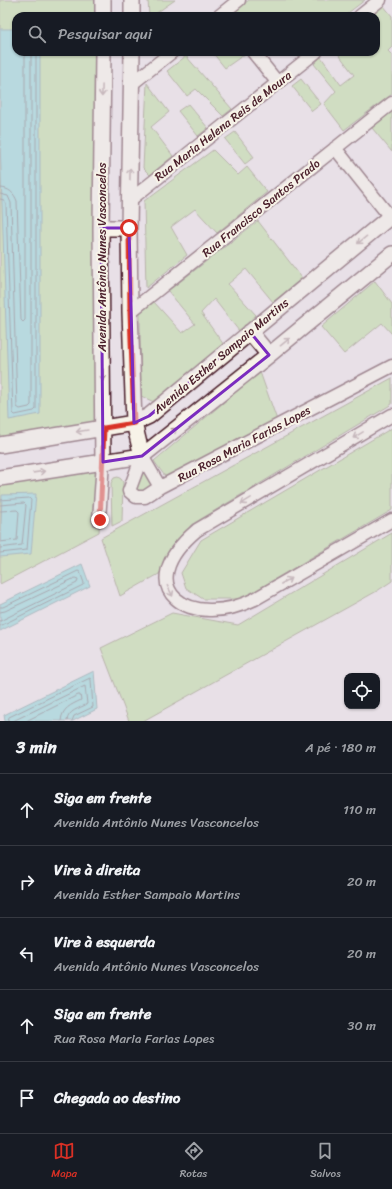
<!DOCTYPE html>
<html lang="pt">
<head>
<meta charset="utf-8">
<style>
	body { margin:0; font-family:Sriracha,sans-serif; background:#242831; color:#f1f3f6 }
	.controls { position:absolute; right:12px; bottom:12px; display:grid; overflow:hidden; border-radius:8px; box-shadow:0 1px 3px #0004 }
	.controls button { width:36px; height:36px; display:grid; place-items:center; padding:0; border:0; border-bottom:1px solid #363941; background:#171b24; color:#f1f3f6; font:20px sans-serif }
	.stop { position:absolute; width:12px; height:12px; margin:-9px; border:3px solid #d93025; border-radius:50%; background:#fff }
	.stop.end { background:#d93025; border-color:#fff; box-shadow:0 1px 4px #0008 }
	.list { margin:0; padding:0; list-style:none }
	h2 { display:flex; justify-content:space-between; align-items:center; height:52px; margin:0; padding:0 16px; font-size:17px }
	h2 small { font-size:13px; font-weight:400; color:#9ea1a6 }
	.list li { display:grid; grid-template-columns:26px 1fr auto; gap:12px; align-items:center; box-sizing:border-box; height:72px; padding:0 16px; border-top:1px solid #363941 }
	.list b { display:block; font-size:15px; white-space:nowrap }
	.list p { margin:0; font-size:13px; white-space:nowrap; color:#9ea1a6 }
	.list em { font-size:13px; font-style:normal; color:#9ea1a6 }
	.icon { flex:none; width:22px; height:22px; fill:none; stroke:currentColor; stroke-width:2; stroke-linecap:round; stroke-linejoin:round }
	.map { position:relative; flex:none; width:392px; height:721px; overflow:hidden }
	.search { position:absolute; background:#171b24; box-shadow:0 1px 3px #0004; left:12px; right:12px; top:12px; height:44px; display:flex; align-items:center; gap:10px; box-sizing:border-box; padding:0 14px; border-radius:12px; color:#9ea1a6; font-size:15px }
	.sheet { height:412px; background:#171b24 }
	nav { display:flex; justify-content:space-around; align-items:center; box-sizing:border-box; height:56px; border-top:1px solid #363941; background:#171b24; font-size:11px; color:#9ea1a6 }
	nav a { display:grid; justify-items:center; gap:2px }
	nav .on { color:#d93025 }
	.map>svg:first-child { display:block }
</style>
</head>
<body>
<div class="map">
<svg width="392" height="721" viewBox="0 0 392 721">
	<rect width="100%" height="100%" fill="#e8e0e7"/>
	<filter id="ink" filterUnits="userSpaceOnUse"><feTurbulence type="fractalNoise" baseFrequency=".025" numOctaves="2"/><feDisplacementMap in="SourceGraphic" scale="8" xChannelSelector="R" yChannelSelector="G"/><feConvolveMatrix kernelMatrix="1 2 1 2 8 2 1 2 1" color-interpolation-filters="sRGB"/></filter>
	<g filter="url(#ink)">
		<path fill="#b4da96" stroke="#7f7c60" d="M 0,0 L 104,0 L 104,16 L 16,16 L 16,52 L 104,52 L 104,428 L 0,445 Z
			M 148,0 L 175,0 L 152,16 L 149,16 Z
			M 249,0 L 365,0 L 344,16 L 235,16 L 232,13 Z
			M 383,5 L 392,16 L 392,47 L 388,51 L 392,55 L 392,94 L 344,130 L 324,104 L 336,91 L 314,64 L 321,57 L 341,85 L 354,75 L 337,52 L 376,52 L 376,16 L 370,16 Z
			M 212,52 L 243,52 L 245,54 L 225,68 Z
			M 186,56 L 232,109 L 223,116 L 196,89 L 187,96 L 167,71 Z
			M 301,79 L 321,104 L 312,111 L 292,86 Z
			M 147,83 L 169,112 L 151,127 L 173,156 L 150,175 L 143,168 Z
			M 188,104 L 208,128 L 198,136 L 178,111 Z
			M 392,111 L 392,152 L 372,128 Z
			M 235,132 L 254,157 L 245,164 L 225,139 Z
			M 213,150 L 238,175 L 247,167 L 267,192 L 217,233 L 195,209 L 171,227 L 187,255 L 146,288 L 144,201 Z
			M 258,221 L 302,278 L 273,302 L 246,269 L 228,284 L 256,315 L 239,331 L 214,299 L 201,313 L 224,345 L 154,402 L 141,396 L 140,313 L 154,302 L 182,333 L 195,324 L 168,291 Z
			M 375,281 L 392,304 L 392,334 L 382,323 L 344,354 L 321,327 Z
			M 260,372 L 277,420 L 167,479 L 154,461 Z
			M 392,378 L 392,404 L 191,525 L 159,574 L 120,596 L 101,538 Z
			M 392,428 L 392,510 L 241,599 L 203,599 L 186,588 L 181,573 L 201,540 Z
			M 142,456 L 158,482 L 152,494 L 129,491 Z
			M 103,462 L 99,532 L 0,584 L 0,478 Z
			M 118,477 L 121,479 L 123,482 L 122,521 L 112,526 L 111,483 L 114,478 Z
			M 392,533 L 392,581 L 377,591 L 143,721 L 129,721 L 101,648 L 172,613 L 238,625 Z"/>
		<path fill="#7ed0d4" stroke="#698990" d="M 0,29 L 16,29 L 16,52 L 40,52 L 40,414 L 9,420 L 0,141 Z
			M 36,494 L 31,554 L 0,557 L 2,495 Z
			M 82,564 L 90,586 L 0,631 L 0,604 Z
			M 94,671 L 97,709 L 73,721 L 5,721 L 4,715 Z"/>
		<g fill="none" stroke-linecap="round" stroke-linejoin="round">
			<path stroke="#5f666f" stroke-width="1" d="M 0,188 C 9,188 14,193 17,201 L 21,320 L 23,322 L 25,320 L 25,52
				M 0,194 L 8,196 L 11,203 L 17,407 L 20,409 L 29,407 L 31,405 L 31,52
				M 0,199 L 4,200 L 6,204 L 13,413 L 15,415 L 34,411 L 36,409 L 36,52
				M 0,500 L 29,498 L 31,500 L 27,550 L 0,553
				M 0,505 L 24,503 L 26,505 L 22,545 L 0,548
				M 0,511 L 17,510 L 19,512 L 17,540 L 0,542
				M 0,607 L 3,607 L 78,571 L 80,572 L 84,583 L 83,585 L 0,626
				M 0,612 L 5,611 L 75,578 L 78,579 L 77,583 L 0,621
				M 8,721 L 9,717 L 90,678 L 91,680 L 93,707 L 74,716 L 72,721
				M 13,721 L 85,686 L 87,704 C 79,709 68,710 67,721
				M 26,721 L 78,695 L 80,695 L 81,700 C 71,705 62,708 61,721"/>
			<g stroke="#4a1f2b" stroke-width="15">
				<path id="minor" d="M 219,16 L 239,0
					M 360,16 L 380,0
					M 253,52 L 278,83
					M 133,83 L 172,52
					M 335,148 L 390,217
					M 130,200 L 316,52
					M 130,312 L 392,103
					M 392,415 L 197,530 C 127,589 191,631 255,599 L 392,520
					M 142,456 L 160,487 L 392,366
					M 142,456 L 129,491 L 136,497 L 145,497 L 160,487
					M 99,520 L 103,462"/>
			</g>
			<g stroke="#4a1f2b" stroke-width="18">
				<path id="tertiary" d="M 132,0 L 132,16
					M 103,16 L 103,0
					M 103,52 L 101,228 L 103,462
					M 132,52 L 129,228 L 130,312 L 134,423 L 142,456
					M 101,228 L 129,228
					M 250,332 L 269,355
					M 0,445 L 134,423 L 149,416 L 392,215
					M 0,478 L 142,456 L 269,355 L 392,254"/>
			</g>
			<use href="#minor" stroke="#f7f3e8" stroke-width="12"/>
			<use href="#tertiary" stroke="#f7f3e8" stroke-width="15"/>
		</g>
		<defs><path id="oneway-shaft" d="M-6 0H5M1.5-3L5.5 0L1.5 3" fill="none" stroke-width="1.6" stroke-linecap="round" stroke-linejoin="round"/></defs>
		<g stroke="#a0898a">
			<use href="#oneway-shaft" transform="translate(102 91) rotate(91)"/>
			<use href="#oneway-shaft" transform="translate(130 174) rotate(-89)"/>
			<use href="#oneway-shaft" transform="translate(362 240) rotate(141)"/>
			<use href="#oneway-shaft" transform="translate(285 342) rotate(-39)"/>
			<use href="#oneway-shaft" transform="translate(103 375) rotate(89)"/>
			<use href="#oneway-shaft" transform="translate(82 431) rotate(171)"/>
			<use href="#oneway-shaft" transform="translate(172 432) rotate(-39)"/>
			<use href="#oneway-shaft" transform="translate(358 435) rotate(149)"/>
			<use href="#oneway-shaft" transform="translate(39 472) rotate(-8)"/>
			<use href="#oneway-shaft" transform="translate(246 501) rotate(149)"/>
			<use href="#oneway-shaft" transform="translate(286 581) rotate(-30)"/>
			<use href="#oneway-shaft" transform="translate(170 591) rotate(63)"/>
		</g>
	</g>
	<g fill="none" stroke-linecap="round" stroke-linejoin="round" filter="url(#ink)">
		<path stroke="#d93025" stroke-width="5" d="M 100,520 L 104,428 L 134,423 L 130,312 L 129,228"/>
	</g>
	<path d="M0 0H392V721H0ZM 101,228 L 129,228 L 134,423 L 149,416 L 250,332 L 269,355 L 142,456 L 103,462 Z" fill="#e8e0e7" fill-opacity=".55" fill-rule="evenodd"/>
	<path fill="none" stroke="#7b2cbf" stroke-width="3" stroke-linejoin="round" d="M 101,228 L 129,228 L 134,423 L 149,416 L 250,332 L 269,355 L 142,456 L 103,462 Z"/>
	<g text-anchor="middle" stroke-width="4" stroke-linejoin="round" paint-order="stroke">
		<g font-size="12" fill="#4a1f2b" stroke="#f7f3e8">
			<text transform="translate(223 126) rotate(-38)" y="4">Rua Maria Helena Reis de Moura</text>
			<text transform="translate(261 208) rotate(-39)" y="4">Rua Francisco Santos Prado</text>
			<text transform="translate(102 257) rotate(-90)" y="4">Avenida Antônio Nunes Vasconcelos</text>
			<text transform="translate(221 356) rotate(-40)" y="4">Avenida Esther Sampaio Martins</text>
			<text transform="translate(244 444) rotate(-28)" y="4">Rua Rosa Maria Farias Lopes</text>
		</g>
	</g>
</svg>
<div class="controls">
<button><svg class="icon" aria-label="locate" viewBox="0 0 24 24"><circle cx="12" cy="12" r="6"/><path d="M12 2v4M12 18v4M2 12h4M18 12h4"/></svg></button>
</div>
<div class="stop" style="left:129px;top:228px"></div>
<div class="stop end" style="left:100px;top:520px"></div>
<div class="search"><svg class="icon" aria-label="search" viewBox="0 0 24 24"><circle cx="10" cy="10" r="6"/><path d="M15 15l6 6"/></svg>Pesquisar aqui</div>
</div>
<section class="sheet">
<h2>3 min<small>A pé · 180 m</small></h2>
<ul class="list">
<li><svg class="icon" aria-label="ahead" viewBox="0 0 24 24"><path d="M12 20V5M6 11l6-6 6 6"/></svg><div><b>Siga em frente</b><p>Avenida Antônio Nunes Vasconcelos</p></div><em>110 m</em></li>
<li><svg class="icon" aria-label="right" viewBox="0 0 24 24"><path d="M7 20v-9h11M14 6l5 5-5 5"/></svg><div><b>Vire à direita</b><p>Avenida Esther Sampaio Martins</p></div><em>20 m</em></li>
<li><svg class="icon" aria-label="left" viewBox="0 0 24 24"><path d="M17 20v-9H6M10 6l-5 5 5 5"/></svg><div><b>Vire à esquerda</b><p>Avenida Antônio Nunes Vasconcelos</p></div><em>20 m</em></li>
<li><svg class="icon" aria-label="ahead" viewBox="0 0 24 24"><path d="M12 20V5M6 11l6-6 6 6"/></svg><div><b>Siga em frente</b><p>Rua Rosa Maria Farias Lopes</p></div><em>30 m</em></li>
<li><svg class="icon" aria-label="arrive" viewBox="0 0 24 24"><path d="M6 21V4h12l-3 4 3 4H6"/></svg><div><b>Chegada ao destino</b></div></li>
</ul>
</section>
<nav>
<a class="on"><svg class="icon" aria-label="map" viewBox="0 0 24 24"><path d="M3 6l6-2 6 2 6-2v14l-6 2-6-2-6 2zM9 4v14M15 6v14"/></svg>Mapa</a>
<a><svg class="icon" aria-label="directions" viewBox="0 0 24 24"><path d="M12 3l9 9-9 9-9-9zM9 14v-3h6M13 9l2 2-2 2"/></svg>Rotas</a>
<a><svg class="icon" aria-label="saved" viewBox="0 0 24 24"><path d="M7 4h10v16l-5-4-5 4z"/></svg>Salvos</a>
</nav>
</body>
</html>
